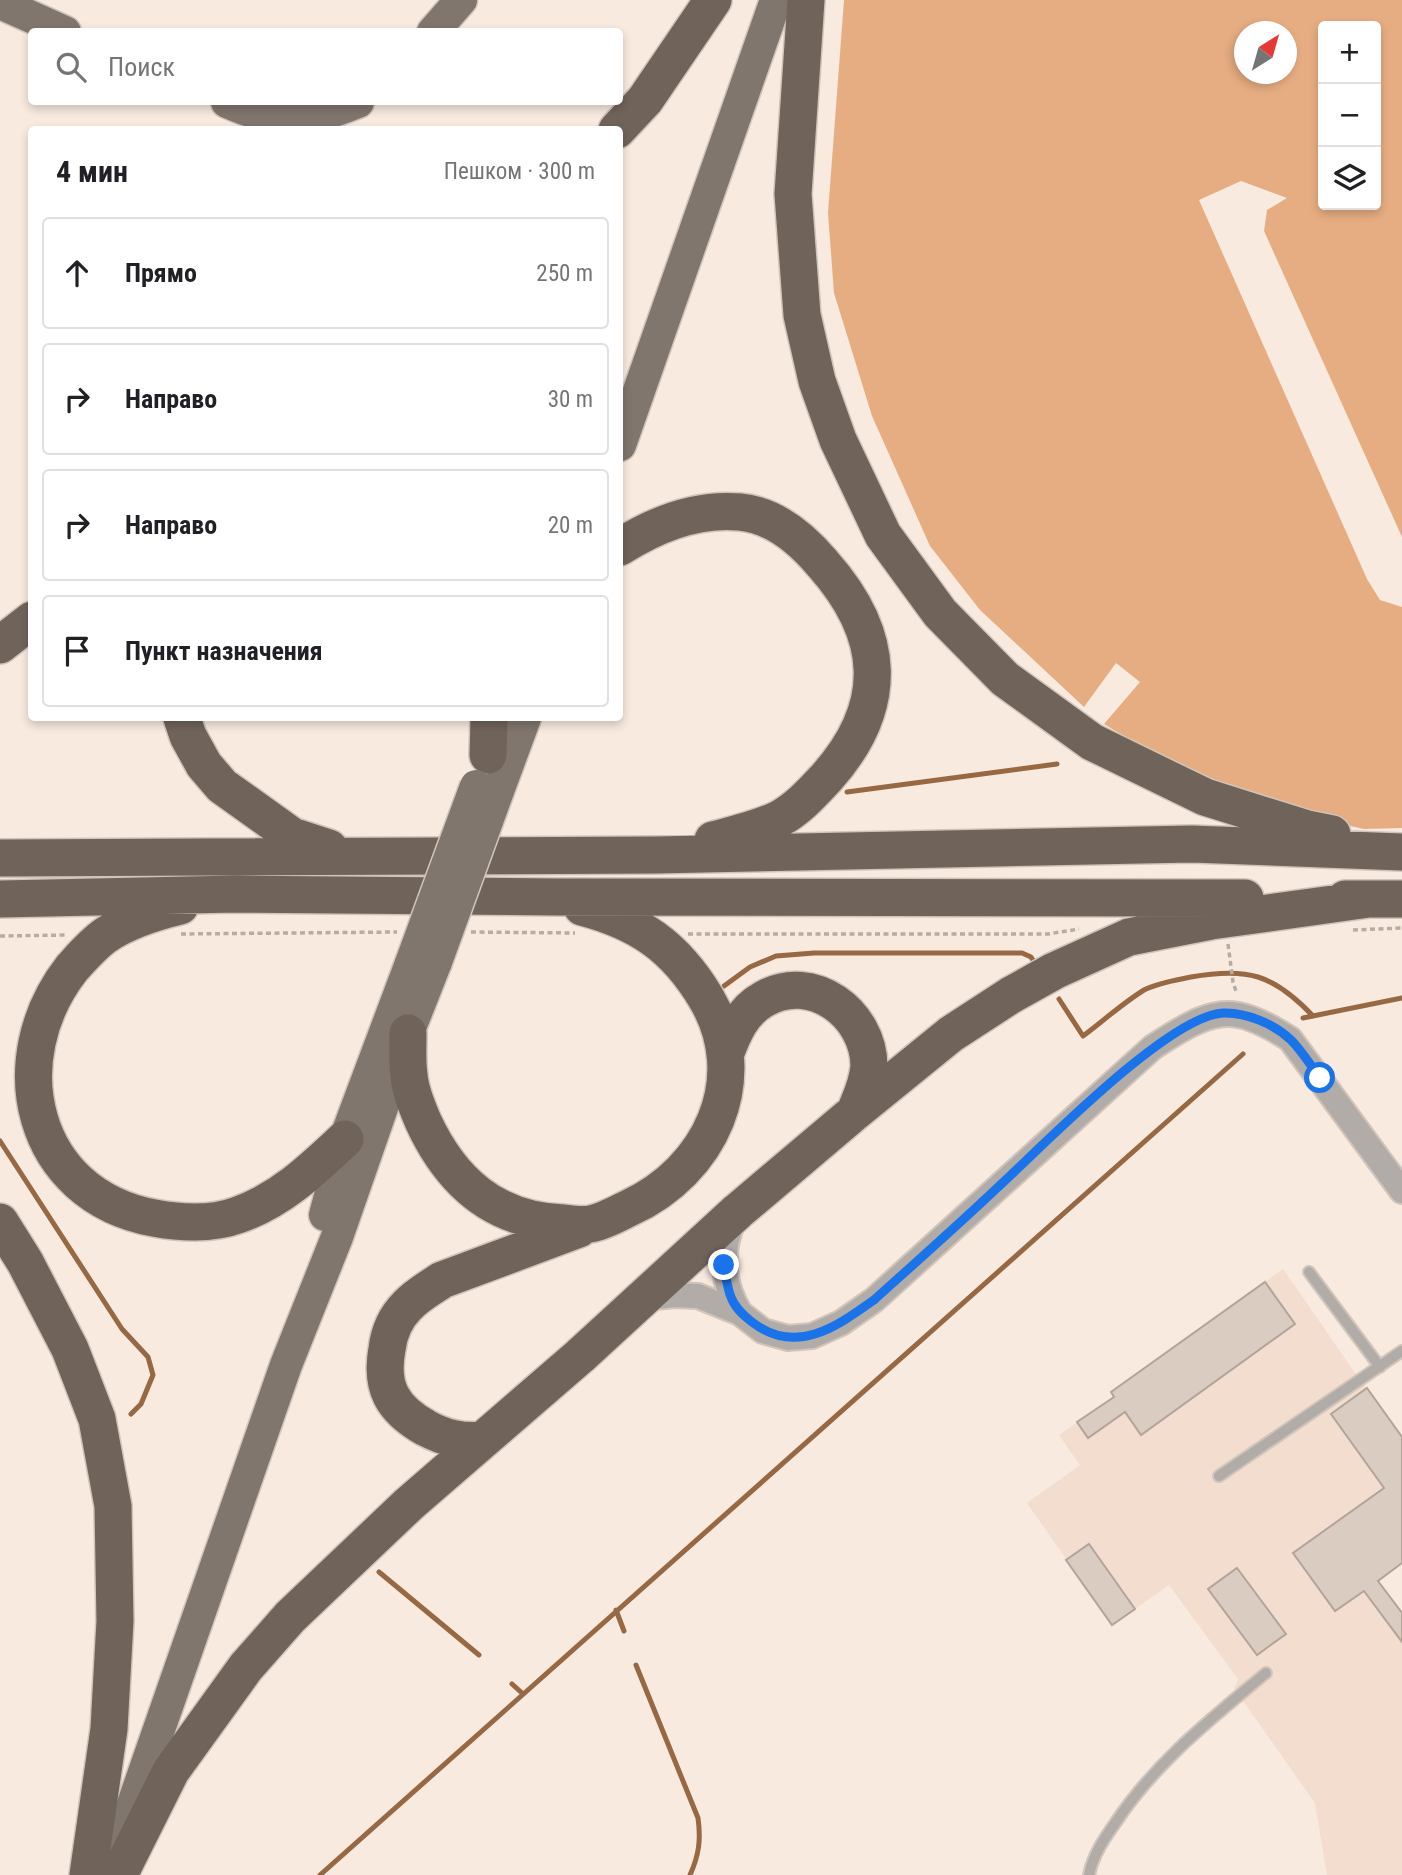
<!DOCTYPE html>
<html lang="ru">
<head>
<meta charset="utf-8">
<style>
	body { margin:0; font-family:"Roboto Condensed",sans-serif; background:#f6f6f6; color:#202124 }
	.controls { position:absolute; right:21px; top:21px; display:grid; overflow:hidden; border-radius:7px; box-shadow:0 4px 10px #0003 }
	.controls button { width:63px; height:63px; display:grid; place-items:center; padding:0; border:0; border-bottom:2px solid #e0e0e0; background:#fff; color:#202124; font:35px sans-serif }
	.compass { position:absolute; left:1234px; top:21px; width:63px; height:63px; border-radius:50%; background:#fff; box-shadow:0 4px 10px #0003; rotate:37deg }
	.stop { position:absolute; width:21px; height:21px; margin:-16px; border:5px solid #1a73e8; border-radius:50%; background:#fff }
	.stop.end { background:#1a73e8; border-color:#fff; box-shadow:0 2px 7px #0008 }
	.list { margin:0; padding:0; list-style:none }
	h2 { display:flex; justify-content:space-between; align-items:center; height:91px; margin:0; padding:0 28px; font-size:30px }
	h2 small { font-size:23px; font-weight:400; color:#757577 }
	.list li { display:grid; grid-template-columns:46px 1fr auto; gap:21px; align-items:center; box-sizing:border-box; height:112px; margin:0 14px 14px; padding:0 14px; border:2px solid #e0e0e0; border-radius:7px }
	.list b { display:block; font-size:26px; white-space:nowrap }
	.list em { font-size:23px; font-style:normal; color:#757577 }
	.icon { flex:none; width:38px; height:38px; fill:none; stroke:currentColor; stroke-width:2; stroke-linecap:round; stroke-linejoin:round }
	.map { position:relative; flex:none; width:1402px; height:1875px; overflow:hidden }
	.search { position:absolute; background:#fff; box-shadow:0 4px 10px #0003; left:28px; top:28px; width:595px; height:77px; display:flex; align-items:center; gap:18px; box-sizing:border-box; padding:0 24px; border-radius:7px; color:#757577; font-size:26px }
	.panel { position:absolute; background:#fff; box-shadow:0 4px 10px #0003; left:28px; top:126px; width:595px; height:595px; border-radius:7px }
	.map>svg:first-child { display:block }
</style>
</head>
<body>
<div class="map">
<svg width="1402" height="1875" viewBox="0 0 1402 1875">
	<rect width="100%" height="100%" fill="#f8eadf"/>
	<path fill="#f2ddce" d="M 1283,1269 L 1360,1380 L 1402,1437 L 1402,1563 L 1378,1581 L 1402,1613 L 1402,1875 L 1327,1875 L 1315,1803 L 1234,1688 L 1238,1679 L 1169,1585 L 1112,1625 L 1027,1503 L 1080,1465 L 1059,1435 L 1113,1397 L 1111,1392 Z"/>
	<path fill="#e7ad82" fill-rule="evenodd" d="M 844,0 L 1402,0 L 1402,537 L 1264,231 L 1267,210 L 1287,198 L 1241,181 L 1199,200 L 1367,579 L 1380,600 L 1402,607 L 1402,828 L 1364,829 L 1283,811 L 1202,783 L 1104,724 L 1140,682 L 1116,663 L 1084,707 L 980,610 L 930,546 L 872,416 L 834,293 L 828,213 ZM 1323,26 L 1376,26 L 1376,205 L 1323,205 ZM 1244,32 L 1286,32 L 1286,74 L 1244,74 Z"/>
	<g fill="none" stroke-linecap="round" stroke-linejoin="round">
		<path stroke="#976844" stroke-width="5" d="M 847,792 L 1057,764
			M 724,986 L 750,967 L 776,956 L 814,953 L 1022,953 L 1031,957 L 1036,965
			M 1059,999 L 1083,1036 C 1103,1021 1123,1003 1144,990 C 1157,983 1176,980 1191,977 C 1247,967 1273,974 1313,1016
			M 1303,1018 L 1402,998
			M 0,1141 L 122,1329 L 148,1357 L 153,1375 L 141,1404 L 131,1414
			M 379,1572 L 479,1655
			M 616,1610 L 624,1631
			M 636,1665 L 698,1818 C 701,1840 699,1855 690,1875
			M 512,1684 L 522,1693
			M 320,1875 L 1243,1054"/>
	</g>
	<path fill="#daccc1" stroke="#b2a49a" stroke-width="2" d="M 1265,1282 L 1295,1324 L 1141,1435 L 1125,1412 L 1088,1438 L 1077,1422 L 1114,1397 L 1111,1392 Z
		M 1367,1388 L 1402,1437 L 1402,1563 L 1378,1581 L 1402,1613 L 1402,1642 L 1364,1591 L 1335,1611 L 1293,1553 L 1384,1488 L 1331,1414 Z
		M 1089,1544 L 1135,1609 L 1112,1625 L 1066,1560 Z
		M 1237,1568 L 1286,1634 L 1257,1655 L 1208,1589 Z"/>
	<g fill="none" stroke-linecap="round" stroke-linejoin="round">
		<g stroke="#d1c5bb" stroke-width="14">
			<path id="service" d="M 1309,1272 L 1380,1367
				M 1219,1476 L 1402,1351
				M 1089,1875 C 1093,1855 1104,1839 1116,1822 C 1156,1762 1211,1719 1266,1673"/>
		</g>
		<g stroke="#d1c5bb" stroke-width="28">
			<path id="tertiary" d="M 735,1217 C 720,1249 721,1282 740,1313
				M 644,1298 L 675,1295 L 698,1296 L 740,1313 L 763,1331 L 788,1338 L 812,1336 L 841,1323 L 874,1300 L 1153,1047 C 1211,1010 1229,1000 1290,1039 L 1402,1191"/>
		</g>
		<g stroke="#d1c5bb" stroke-width="35">
			<path id="primary" d="M 0,3 L 65,32
				M 433,32 L 461,0
				M 227,102 C 280,125 304,124 358,102
				M 620,445 L 776,0
				M 498,791 L 525,718
				M 325,1215 L 345,1139 L 411,963
				M 118,1847 L 286,1365 L 337,1237 L 408,1033 L 436,962"/>
		</g>
		<g stroke="#d1c5bb" stroke-width="40">
			<path id="motorway" d="M 806,0 L 793,194 L 802,315 L 817,381 L 838,440 L 883,535 L 940,613 L 1005,679 L 1092,742 L 1205,797 L 1307,829 L 1332,834
				M 617,130 L 645,100 L 713,0
				M 620,547 C 656,524 696,508 740,512 C 774,515 802,539 823,564 C 886,635 890,706 827,777 C 813,792 798,809 779,819 C 758,829 736,834 713,840
				M 0,645 L 32,620
				M 182,718 L 188,736 L 204,765 L 222,786 L 292,836 L 329,848
				M 488,755 L 489,718
				M 0,858 L 656,855 L 1192,844 L 1402,852
				M 0,899 L 236,894 L 559,897 L 1245,898
				M 1345,899 L 1402,899
				M 180,906 C 155,912 127,921 106,935 C 93,944 82,957 72,968 C 0,1060 30,1195 154,1218 C 181,1223 211,1225 238,1215 C 281,1200 312,1170 345,1139
				M 408,1033 C 408,1047 407,1062 409,1075 C 410,1091 417,1107 423,1121 C 451,1182 495,1221 564,1223 C 572,1224 582,1225 590,1224 C 603,1222 617,1214 629,1208 C 710,1171 754,1079 706,998 C 675,946 639,922 582,907
				M 725,1055 C 733,1033 742,1011 764,999 C 812,971 869,1014 869,1066 C 868,1083 861,1097 855,1112
				M 0,1222 L 25,1262 L 70,1349 L 97,1419 L 113,1506 L 115,1621 L 109,1729 L 88,1875
				M 483,1440 C 461,1442 445,1438 426,1428 C 392,1409 380,1387 387,1349 C 389,1333 396,1317 407,1306 C 417,1295 430,1288 442,1280 L 579,1229
				M 119,1875 L 171,1771 L 246,1667 L 290,1617 L 409,1504 L 580,1356 L 738,1211 L 855,1112 L 951,1034 L 1011,995 L 1054,971 L 1129,937 L 1211,921 L 1369,899"/>
		</g>
		<path stroke="#b7aca3" stroke-width="3.5" stroke-dasharray="5 3.5" stroke-linecap="butt" d="M 1353,930 L 1402,928
			M 471,932 L 575,933
			M 181,934 L 397,932
			M 688,934 L 1048,934 L 1079,929
			M 0,936 L 68,935
			M 1228,944 L 1233,982 L 1237,994"/>
		<use href="#service" stroke="#b2aca8" stroke-width="10"/>
		<use href="#tertiary" stroke="#b2aca8" stroke-width="24"/>
		<use href="#primary" stroke="#81766e" stroke-width="32"/>
		<use href="#motorway" stroke="#70635a" stroke-width="37"/>
		<g stroke="#d1c5bb" stroke-width="35" stroke-linecap="butt">
			<path id="primary-bridge" d="M 436,962 L 498,791
				M 411,963 L 476,786"/>
		</g>
		<use href="#primary-bridge" stroke="#81766e" stroke-width="32"/>
	</g>
	<g fill="none" stroke-linecap="round" stroke-linejoin="round">
		<path stroke="#1a73e8" stroke-width="9" d="M 724,1265 C 726,1275 727,1288 731,1297 C 735,1308 743,1315 752,1322 C 796,1356 836,1327 874,1300 C 915,1263 957,1226 997,1188 C 1041,1148 1168,1016 1223,1013 C 1246,1012 1274,1024 1291,1040 C 1302,1051 1311,1066 1320,1078"/>
	</g>
</svg>
<div class="controls">
<button>+</button>
<button>−</button>
<button><svg class="icon" aria-label="layers" viewBox="0 0 24 24"><path d="M12 4l9 5-9 5-9-5zM3 14l9 5 9-5"/></svg></button>
</div>
<svg class="compass" viewBox="-18 -18 36 36"><path d="M0-13l5 13h-10z" fill="#e53935"/><path d="M0 13l5-13h-10z" fill="#757577"/></svg>
<div class="stop" style="left:1320px;top:1078px"></div>
<div class="stop end" style="left:724px;top:1265px"></div>
<div class="search"><svg class="icon" aria-label="search" viewBox="0 0 24 24"><circle cx="10" cy="10" r="6"/><path d="M15 15l6 6"/></svg>Поиск</div>
<section class="panel">
<h2>4 мин<small>Пешком · 300 m</small></h2>
<ul class="list">
<li><svg class="icon" aria-label="ahead" viewBox="0 0 24 24"><path d="M12 20V5M6 11l6-6 6 6"/></svg><div><b>Прямо</b></div><em>250 m</em></li>
<li><svg class="icon" aria-label="right" viewBox="0 0 24 24"><path d="M7 20v-9h11M14 6l5 5-5 5"/></svg><div><b>Направо</b></div><em>30 m</em></li>
<li><svg class="icon" aria-label="right" viewBox="0 0 24 24"><path d="M7 20v-9h11M14 6l5 5-5 5"/></svg><div><b>Направо</b></div><em>20 m</em></li>
<li><svg class="icon" aria-label="arrive" viewBox="0 0 24 24"><path d="M6 21V4h12l-3 4 3 4H6"/></svg><div><b>Пункт назначения</b></div></li>
</ul>
</section>
</div>
</body>
</html>
